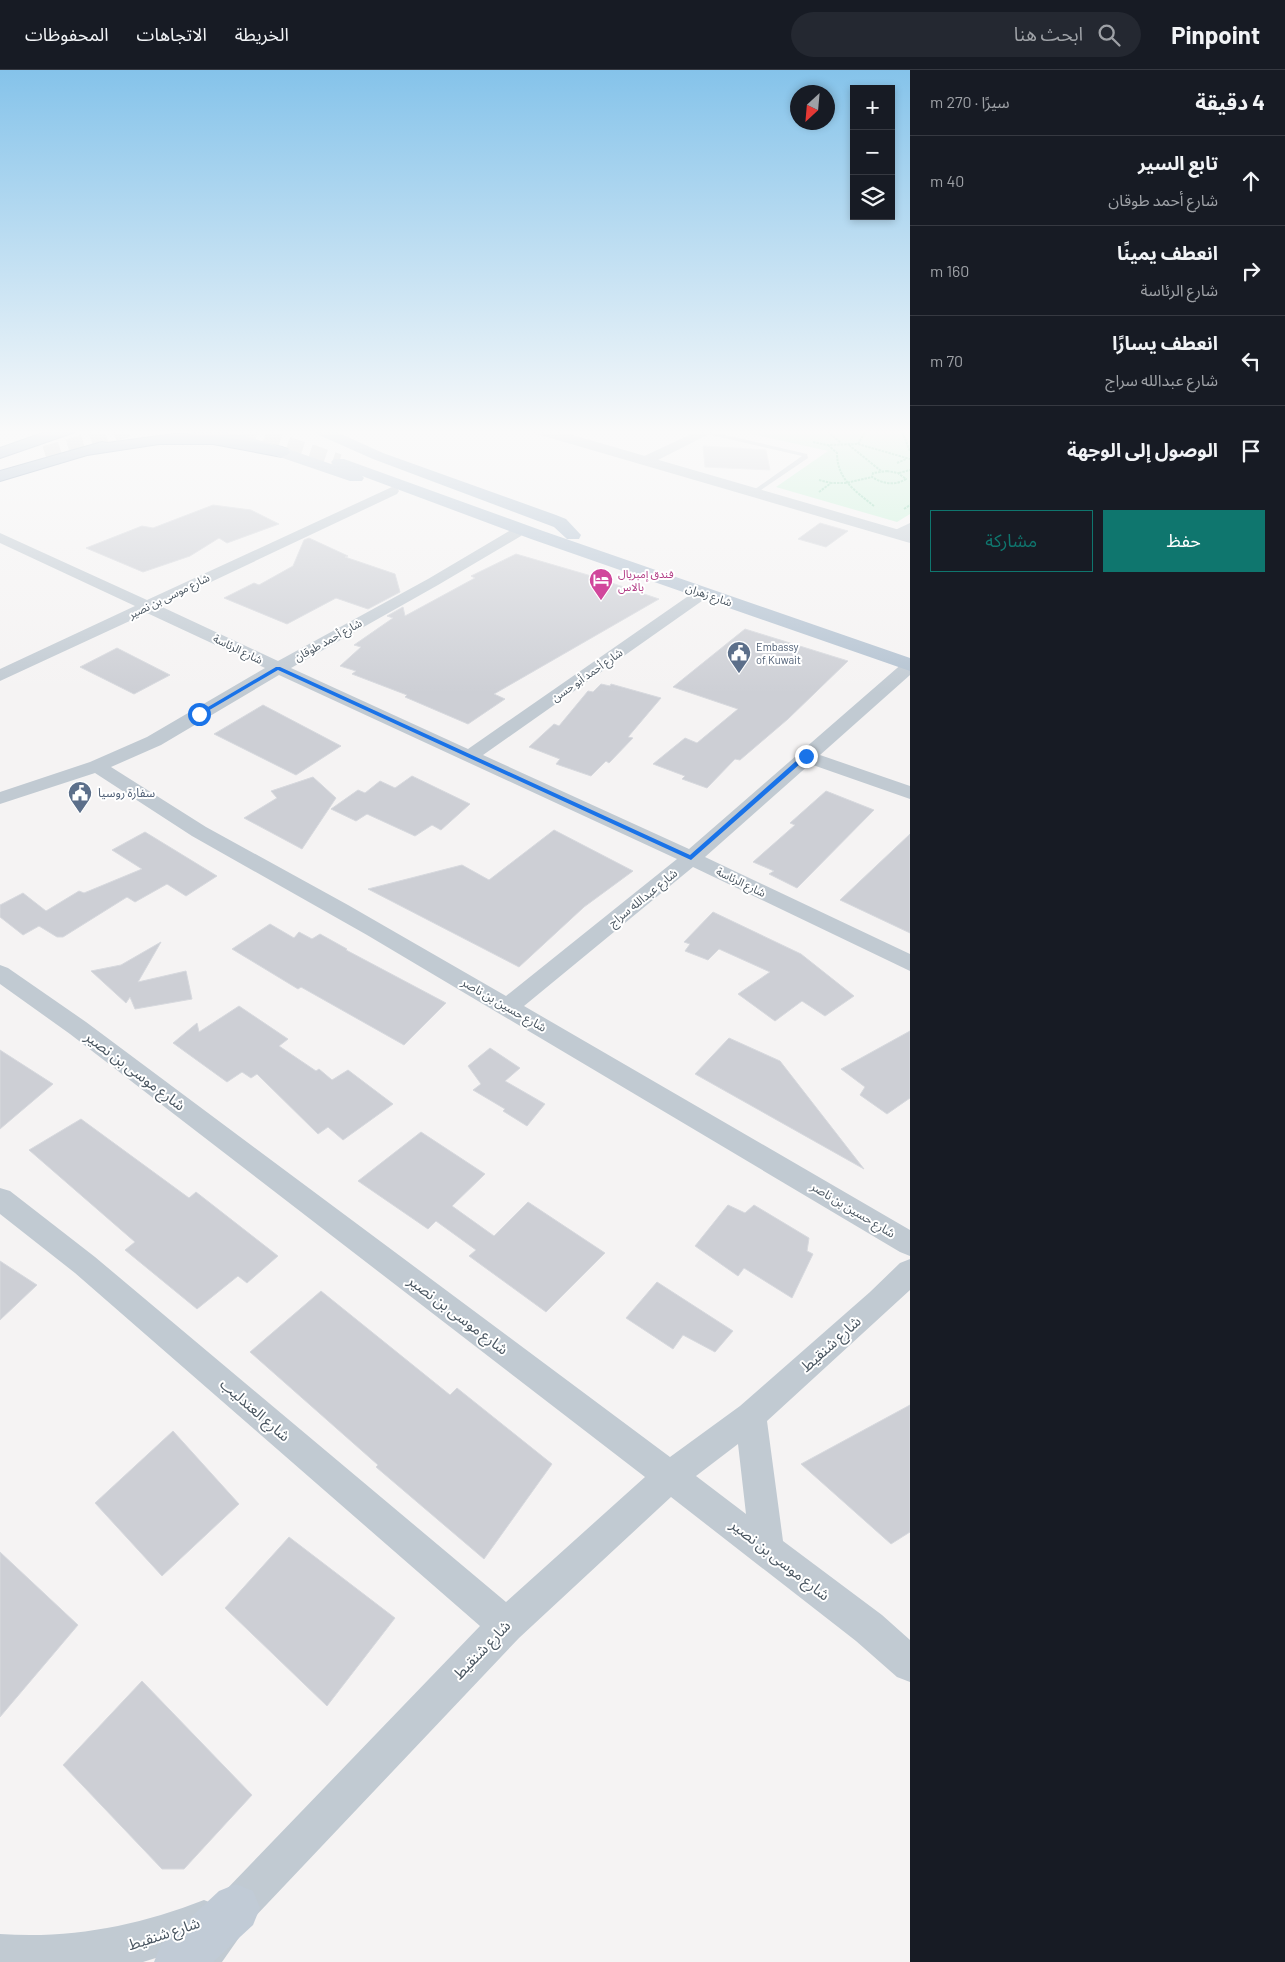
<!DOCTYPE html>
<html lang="ar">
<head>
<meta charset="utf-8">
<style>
	body { margin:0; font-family:Barlow,"Noto Sans Arabic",sans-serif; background:#242831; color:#f1f3f6; direction:rtl }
	.controls { position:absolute; right:15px; top:15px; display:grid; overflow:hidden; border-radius:0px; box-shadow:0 2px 8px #0003 }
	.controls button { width:45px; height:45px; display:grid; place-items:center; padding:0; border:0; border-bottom:1px solid #363941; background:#171b24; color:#f1f3f6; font:25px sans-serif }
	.compass { position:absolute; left:790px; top:15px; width:45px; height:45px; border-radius:50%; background:#171b24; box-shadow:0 2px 8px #0003; rotate:206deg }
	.stop { position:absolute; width:15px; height:15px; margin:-11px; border:4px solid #1a73e8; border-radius:50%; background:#fff }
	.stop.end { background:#1a73e8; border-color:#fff; box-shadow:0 1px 5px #0008 }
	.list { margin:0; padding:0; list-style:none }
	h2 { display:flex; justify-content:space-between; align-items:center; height:65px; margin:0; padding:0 20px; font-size:21px }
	h2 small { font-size:16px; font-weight:400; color:#9ea1a6 }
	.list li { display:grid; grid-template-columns:32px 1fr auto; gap:15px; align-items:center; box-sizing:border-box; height:90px; padding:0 20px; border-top:1px solid #363941 }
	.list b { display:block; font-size:19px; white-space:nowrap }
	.list p { margin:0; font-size:16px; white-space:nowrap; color:#9ea1a6 }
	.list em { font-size:16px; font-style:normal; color:#9ea1a6 }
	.actions { display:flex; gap:10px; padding:15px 20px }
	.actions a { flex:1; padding:11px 0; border:1px solid #0f766e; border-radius:0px; text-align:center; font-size:18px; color:#0f766e }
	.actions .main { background:#0f766e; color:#fff }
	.icon { flex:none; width:28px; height:28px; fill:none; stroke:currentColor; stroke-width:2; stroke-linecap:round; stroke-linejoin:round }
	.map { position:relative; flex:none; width:910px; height:1892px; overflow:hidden; direction:ltr }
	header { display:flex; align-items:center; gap:30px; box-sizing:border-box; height:70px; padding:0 25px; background:#171b24; border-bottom:1px solid #363941 }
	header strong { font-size:24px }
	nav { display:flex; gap:28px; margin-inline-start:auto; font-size:18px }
	.search { width:350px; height:45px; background:#242831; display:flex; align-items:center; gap:12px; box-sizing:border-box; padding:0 18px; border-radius:28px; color:#9ea1a6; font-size:19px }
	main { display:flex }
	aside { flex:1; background:#171b24 }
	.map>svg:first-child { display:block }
</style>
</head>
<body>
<header>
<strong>Pinpoint</strong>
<div class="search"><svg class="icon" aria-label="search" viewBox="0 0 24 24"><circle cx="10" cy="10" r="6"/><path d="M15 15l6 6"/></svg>ابحث هنا</div>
<nav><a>الخريطة</a><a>الاتجاهات</a><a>المحفوظات</a></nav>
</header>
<main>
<aside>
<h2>4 دقيقة<small>سيرًا · 270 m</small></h2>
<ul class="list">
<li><svg class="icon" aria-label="ahead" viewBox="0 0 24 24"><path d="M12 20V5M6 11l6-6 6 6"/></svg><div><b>تابع السير</b><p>شارع أحمد طوقان</p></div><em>40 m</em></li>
<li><svg class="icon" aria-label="right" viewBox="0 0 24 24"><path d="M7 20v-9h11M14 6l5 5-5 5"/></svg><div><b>انعطف يمينًا</b><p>شارع الرئاسة</p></div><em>160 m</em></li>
<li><svg class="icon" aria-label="left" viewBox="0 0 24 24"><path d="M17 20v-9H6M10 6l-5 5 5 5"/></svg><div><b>انعطف يسارًا</b><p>شارع عبدالله سراج</p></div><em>70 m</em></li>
<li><svg class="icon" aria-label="arrive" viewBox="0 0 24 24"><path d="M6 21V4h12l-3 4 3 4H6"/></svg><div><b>الوصول إلى الوجهة</b></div></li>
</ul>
<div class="actions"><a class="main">حفظ</a><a>مشاركة</a></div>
</aside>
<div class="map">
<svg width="910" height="1892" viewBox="0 0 910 1892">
	<rect width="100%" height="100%" fill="#f5f3f3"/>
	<path fill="#c3f1d5" d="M 910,359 L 910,444 L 897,452 L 776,417 L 828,381 L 734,360 Z"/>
	<path fill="#cdcfd5" stroke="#d7d9de" d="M 703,376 L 766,380 L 770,400 L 705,397 Z
		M 213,435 L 251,440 L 279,454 L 227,473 L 219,468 L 190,486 L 143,502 L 86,478 L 142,456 L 153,458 Z
		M 820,453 L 848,461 L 826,477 L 798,469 Z
		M 309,468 L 348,486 L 345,487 L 395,504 L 400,522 L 368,539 L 336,528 L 287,554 L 224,528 L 254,513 L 259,515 L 293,496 L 304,470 Z
		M 516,484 L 588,505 L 659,529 L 494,624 L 505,629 L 468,654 L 405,627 L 407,625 L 352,604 L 356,601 L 340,596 L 361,577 L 354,575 L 393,548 L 387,546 L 403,537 L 405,546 L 475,508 L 471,506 Z
		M 745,559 L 848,591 L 788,649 L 740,690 L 735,689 L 707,718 L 682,709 L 685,706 L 653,694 L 685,668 L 697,673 L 738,639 L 673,617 Z
		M 117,578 L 170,605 L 134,624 L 80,597 Z
		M 601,614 L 610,616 L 611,614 L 661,628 L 628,667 L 633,668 L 609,693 L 606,691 L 591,706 L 556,694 L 560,689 L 529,677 L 554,654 L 559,656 L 588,621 L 593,622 Z
		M 263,635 L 341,676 L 296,705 L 214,664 Z
		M 412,706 L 470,734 L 441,760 L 432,755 L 415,766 L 367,744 L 356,751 L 331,739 L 358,720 L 365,723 L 380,711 L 395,718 Z
		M 313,707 L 336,728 L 302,779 L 244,748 L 277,728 L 271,721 Z
		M 826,721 L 874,740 L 797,818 L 769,804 L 774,801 L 753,792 L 795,755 L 790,753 Z
		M 554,760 L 633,801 L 584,837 L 519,897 L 368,819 L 462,795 L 489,810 Z
		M 145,762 L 217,806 L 186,826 L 167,814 L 135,832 L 127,827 L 63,867 L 57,867 L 39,856 L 23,865 L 0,847 L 0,835 L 23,823 L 46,841 L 79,821 L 84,823 L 142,799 L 112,780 Z
		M 910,764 L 910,863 L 840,830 Z
		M 713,842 L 801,884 L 854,926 L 825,946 L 802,931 L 775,951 L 738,924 L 770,902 L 719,879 L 708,890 L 685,881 L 690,874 L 684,872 Z
		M 270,854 L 294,868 L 299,862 L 312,869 L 320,864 L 347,879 L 346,880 L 446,933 L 404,975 L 301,917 L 298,919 L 232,879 Z
		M 161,872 L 138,912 L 186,901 L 192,929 L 135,939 L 130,927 L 126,933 L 91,901 L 121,895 Z
		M 239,936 L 288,969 L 279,976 L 316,1001 L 319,999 L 332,1010 L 348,1000 L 393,1034 L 343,1070 L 328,1057 L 318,1064 L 257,1004 L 251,1008 L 242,1002 L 227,1012 L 173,973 L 197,953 L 199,962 Z
		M 910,961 L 910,1028 L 887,1044 L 860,1025 L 865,1017 L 841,999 Z
		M 729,968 L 780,991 L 864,1099 L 695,1004 Z
		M 490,978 L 520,998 L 505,1011 L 545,1034 L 527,1056 L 503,1041 L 505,1039 L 473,1020 L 481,1014 L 468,996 Z
		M 0,980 L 53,1014 L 0,1059 Z
		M 81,1049 L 189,1128 L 196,1122 L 278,1186 L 247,1213 L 238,1206 L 197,1239 L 125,1180 L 135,1172 L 29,1080 Z
		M 421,1062 L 485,1104 L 452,1136 L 494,1166 L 528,1132 L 605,1183 L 546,1242 L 469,1186 L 476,1180 L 436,1151 L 428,1159 L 358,1111 Z
		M 728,1135 L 745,1143 L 754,1135 L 809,1168 L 807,1181 L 813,1184 L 792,1228 L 744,1198 L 738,1206 L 695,1176 Z
		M 0,1191 L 37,1215 L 0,1250 Z
		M 657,1212 L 733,1261 L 715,1282 L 683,1265 L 673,1279 L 626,1248 Z
		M 321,1221 L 450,1325 L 457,1318 L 552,1394 L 484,1489 L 376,1397 L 378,1395 L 250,1282 Z
		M 910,1335 L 910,1462 L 891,1474 L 801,1394 Z
		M 173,1361 L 239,1434 L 162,1506 L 95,1433 Z
		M 289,1467 L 395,1548 L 327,1636 L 225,1538 Z
		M 0,1482 L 78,1555 L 0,1647 Z
		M 142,1611 L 252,1725 L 184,1799 L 162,1799 L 63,1695 Z"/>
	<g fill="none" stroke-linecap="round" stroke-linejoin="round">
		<path stroke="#caccce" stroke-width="16" stroke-dasharray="16 8" stroke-linecap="butt" d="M 242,359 L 339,392"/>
		<path stroke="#caccce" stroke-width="16" stroke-dasharray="16 8" stroke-linecap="butt" d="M 45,384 L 128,359"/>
		<g stroke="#7690ad" stroke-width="2">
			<path id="trunk" d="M 54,359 L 77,359 L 75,362 L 0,388 L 0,378 Z
				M 174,364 C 211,364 246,370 282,377 L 287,379 L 290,382 L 287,385 L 282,387 L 213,374 L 159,374 L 87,385 L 0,411 L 0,401 L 102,372 L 107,373 Z"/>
		</g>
		<path stroke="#7ad0a6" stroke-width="2" stroke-dasharray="2.5 1" stroke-linecap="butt" d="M 825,359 L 841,373
			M 901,359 L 910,381
			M 813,372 L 827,375 L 858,374 L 910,389
			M 858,374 L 867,359
			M 828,375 L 837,383 C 837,409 855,421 874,436
			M 849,375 L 881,401
			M 897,393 L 906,389
			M 887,401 L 898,403 L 906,409 C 895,416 883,414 872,407 L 873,403 Z
			M 899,403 L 910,400
			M 819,410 L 831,413
			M 819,422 L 831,413 L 846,413 L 872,407
			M 904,439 L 910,435"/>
		<path fill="#c1cad2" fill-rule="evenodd" d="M 705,360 L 807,384 L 808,388 L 755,424 L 751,424 L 751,422 L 802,386 L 703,363 L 702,362 Z"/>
		<path fill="#c1cad2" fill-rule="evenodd" d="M 702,359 L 719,359 L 650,394 L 640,394 L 638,391 L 640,388 Z
			M 392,417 L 397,418 L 399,421 L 397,424 L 160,536 L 278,591 L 428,509 L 511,460 L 521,460 L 523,463 L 521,466 L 438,515 L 291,598 L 468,679 L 697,520 L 709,520 L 711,523 L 709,526 L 483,685 L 689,779 L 904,592 L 910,591 L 910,605 L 820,685 L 910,716 L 910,729 L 810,694 L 705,787 L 910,884 L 910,901 L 693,797 L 524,936 L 910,1160 L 910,1186 L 900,1182 L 367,865 L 192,766 L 95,703 L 0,734 L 0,722 L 90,692 L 147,667 L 265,598 L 147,543 L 0,611 L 0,599 L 135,536 L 0,473 L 0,463 L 147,530 ZM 279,605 L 677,789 L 506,926 L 348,835 L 206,757 L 111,697 L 161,675 Z
			M 910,453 L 910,463 L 898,468 L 893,467 L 891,464 L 893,461 Z
			M 0,895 L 8,898 L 86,952 L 670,1387 L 740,1336 L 870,1222 L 900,1193 L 910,1189 L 910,1220 L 767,1351 L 783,1471 L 882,1545 L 910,1570 L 910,1612 L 897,1607 L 856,1571 L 671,1427 L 519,1568 L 250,1852 L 222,1892 L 176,1892 L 181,1880 L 143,1892 L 0,1892 L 0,1864 C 71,1869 137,1856 204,1830 L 214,1834 L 222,1824 L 480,1556 L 75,1203 L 0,1144 L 0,1118 L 10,1121 L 95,1187 L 506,1532 L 645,1407 L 70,964 L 0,914 ZM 738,1374 L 746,1444 L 696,1406 Z"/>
		<path fill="#c1cad2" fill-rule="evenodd" d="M 528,359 L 552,359 L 910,463 L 910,473 L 530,362 Z"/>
		<path fill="#c1cbd6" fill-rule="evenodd" d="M 236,1814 L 253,1821 L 260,1838 L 253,1855 L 213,1892 L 154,1892 L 161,1875 L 219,1821 Z"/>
		<path fill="#b3c2d1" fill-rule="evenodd" d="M 191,359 C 237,359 291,380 334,395 L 331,392 L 334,389 L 344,389 L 543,461 L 910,588 L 910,601 L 531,469 L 362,406 L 364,408 L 362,411 L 350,411 L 265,382 L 192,365 L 190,362 Z
			M 310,359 L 330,359 L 383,383 L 556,445 L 566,449 L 581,465 L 579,469 L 567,469 L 554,457 L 373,389 L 312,362 Z"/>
		<use href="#trunk" fill="#9fb4c9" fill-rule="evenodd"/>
	</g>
	<linearGradient id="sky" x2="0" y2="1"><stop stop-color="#85c3ea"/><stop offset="0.58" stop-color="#fafafa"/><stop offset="1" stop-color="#fafafa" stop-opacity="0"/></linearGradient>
	<rect width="910" height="624" fill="url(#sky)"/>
	<path fill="#1a73e8" d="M 276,597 L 280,597 L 690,785 L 804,684 L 809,686 L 691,790 L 278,600 L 201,645 L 196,644 Z"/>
	<defs>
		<g id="hotel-pin" transform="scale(1.25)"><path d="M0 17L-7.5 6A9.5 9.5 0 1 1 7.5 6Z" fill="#d1479c" stroke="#fff"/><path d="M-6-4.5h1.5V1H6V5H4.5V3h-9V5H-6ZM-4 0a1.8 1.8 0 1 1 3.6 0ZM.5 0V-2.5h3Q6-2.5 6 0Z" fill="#fff"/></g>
		<g id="civic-pin" transform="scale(1.25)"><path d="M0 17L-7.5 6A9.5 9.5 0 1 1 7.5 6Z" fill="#5c6f8a" stroke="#fff"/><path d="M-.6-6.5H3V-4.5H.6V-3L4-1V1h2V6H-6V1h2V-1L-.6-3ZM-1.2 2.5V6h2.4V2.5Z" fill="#fff"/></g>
	</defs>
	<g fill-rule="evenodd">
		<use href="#hotel-pin" x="601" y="510"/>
		<use href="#civic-pin" x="739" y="583"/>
		<use href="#civic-pin" x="80" y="723"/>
	</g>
	<g text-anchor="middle" stroke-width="4" stroke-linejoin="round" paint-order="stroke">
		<g font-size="11" fill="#b23c85" stroke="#fff" text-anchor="start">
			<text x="618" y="508">فندق إمبريال<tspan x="618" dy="13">بالاس</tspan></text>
		</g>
		<g font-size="11" fill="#4a5661" stroke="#fff">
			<text transform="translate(709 525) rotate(19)" y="4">شارع زهران</text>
			<text transform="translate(169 526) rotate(-26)" y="4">شارع موسى بن نصير</text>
			<text transform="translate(328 570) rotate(-29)" y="4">شارع أحمد طوقان</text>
			<text transform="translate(238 579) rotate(26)" y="4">شارع الرئاسة</text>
			<text transform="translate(587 605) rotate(-35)" y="4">شارع أحمد أبو حسن</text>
			<text transform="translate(741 812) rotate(26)" y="4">شارع الرئاسة</text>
		</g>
		<g font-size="11" fill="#4e5e75" stroke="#fff" text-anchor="start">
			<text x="756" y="581">Embassy<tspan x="756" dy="13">of Kuwait</tspan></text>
		</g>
		<g font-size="12" fill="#4e5e75" stroke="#fff" text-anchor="start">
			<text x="98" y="727">سفارة روسيا</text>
		</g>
		<g font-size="12" fill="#4a5661" stroke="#fff">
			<text transform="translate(643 828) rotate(-39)" y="4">شارع عبدالله سراج</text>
			<text transform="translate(504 935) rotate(30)" y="4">شارع حسين بن ناصر</text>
			<text transform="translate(853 1140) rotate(31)" y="4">شارع حسين بن ناصر</text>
		</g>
		<g font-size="15" fill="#4a5661" stroke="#fff">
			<text transform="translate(135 1001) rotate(37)" y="5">شارع موسى بن نصير</text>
			<text transform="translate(458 1245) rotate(37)" y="5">شارع موسى بن نصير</text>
			<text transform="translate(831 1274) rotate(-42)" y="5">شارع شنقيط</text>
			<text transform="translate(255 1340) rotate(41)" y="5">شارع العندليب</text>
			<text transform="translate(780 1490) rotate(38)" y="5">شارع موسى بن نصير</text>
			<text transform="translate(482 1580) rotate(-46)" y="5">شارع شنقيط</text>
			<text transform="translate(164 1864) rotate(-18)" y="5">شارع شنقيط</text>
		</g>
	</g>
</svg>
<div class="controls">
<button>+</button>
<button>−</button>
<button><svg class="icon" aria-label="layers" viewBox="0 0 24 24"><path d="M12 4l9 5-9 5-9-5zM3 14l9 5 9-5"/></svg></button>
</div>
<svg class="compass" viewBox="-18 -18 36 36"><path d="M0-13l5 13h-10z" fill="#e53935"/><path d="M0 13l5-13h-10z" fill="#9ea1a6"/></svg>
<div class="stop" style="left:199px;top:644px"></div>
<div class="stop end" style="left:806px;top:686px"></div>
</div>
</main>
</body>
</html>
